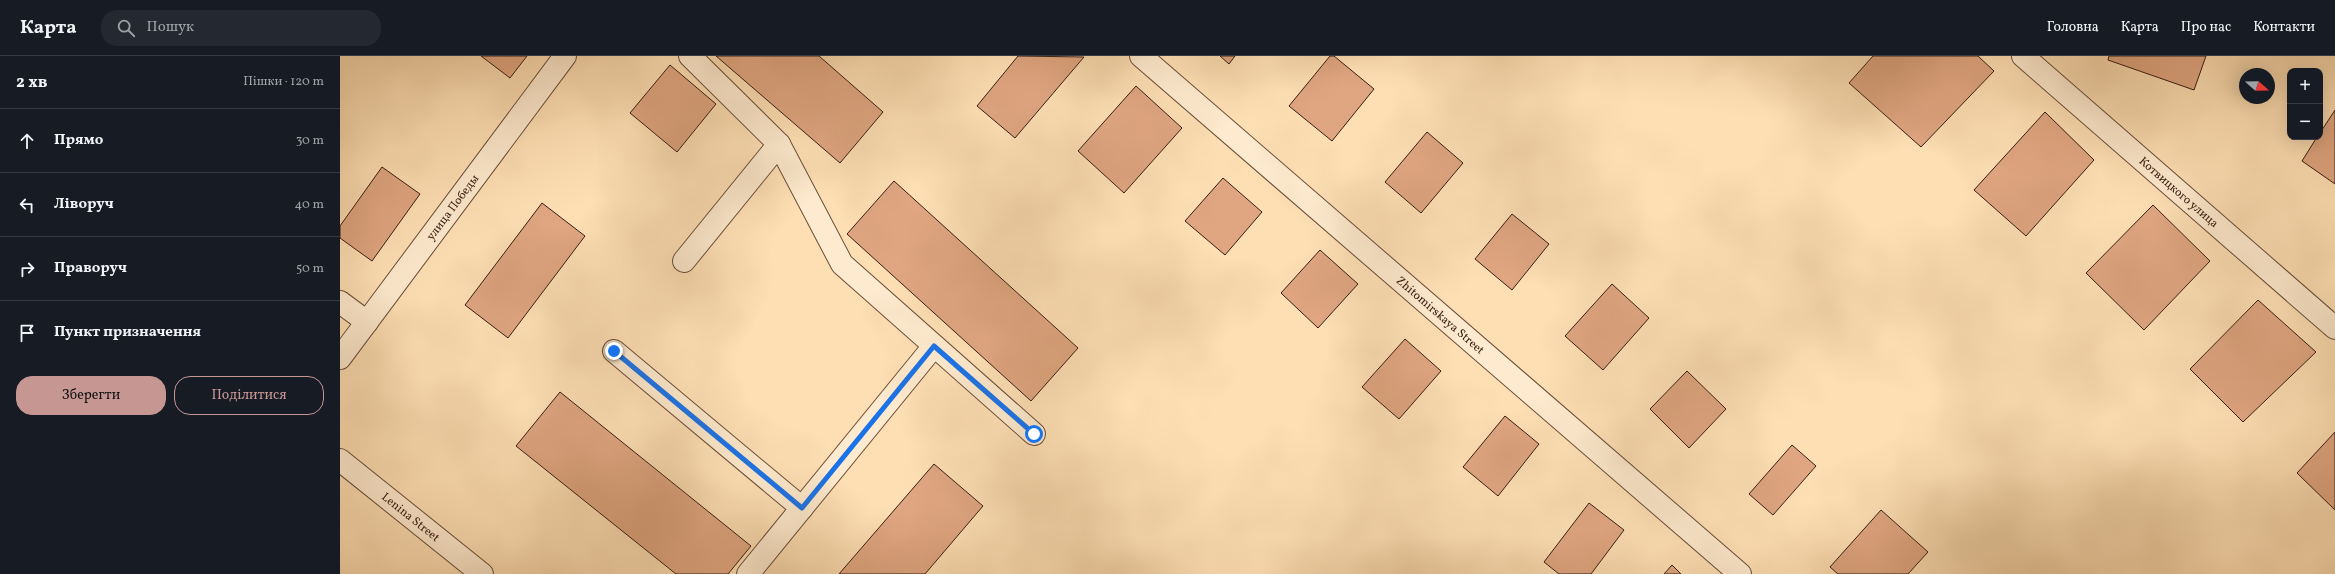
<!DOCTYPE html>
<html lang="uk">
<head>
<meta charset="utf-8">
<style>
	body { margin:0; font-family:Vollkorn,serif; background:#242831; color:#f1f3f6 }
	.controls { position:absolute; right:12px; top:12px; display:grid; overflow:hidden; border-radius:8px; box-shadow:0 4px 16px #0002 }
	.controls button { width:36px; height:36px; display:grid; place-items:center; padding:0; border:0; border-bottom:1px solid #363941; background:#171b24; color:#f1f3f6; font:20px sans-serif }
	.compass { position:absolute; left:1899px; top:12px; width:36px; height:36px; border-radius:50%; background:#171b24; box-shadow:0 4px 16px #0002; rotate:110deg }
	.stop { position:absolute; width:12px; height:12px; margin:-9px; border:3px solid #1a73e8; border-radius:50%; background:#fff }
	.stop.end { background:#1a73e8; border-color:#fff; box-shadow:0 1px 4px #0008 }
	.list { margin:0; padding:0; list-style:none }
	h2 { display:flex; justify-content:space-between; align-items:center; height:52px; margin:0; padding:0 16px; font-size:17px }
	h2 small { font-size:13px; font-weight:400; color:#9ea1a6 }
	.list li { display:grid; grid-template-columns:26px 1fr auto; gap:12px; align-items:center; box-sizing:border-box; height:64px; padding:0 16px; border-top:1px solid #363941 }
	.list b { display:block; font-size:15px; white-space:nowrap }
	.list em { font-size:13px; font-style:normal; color:#9ea1a6 }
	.actions { display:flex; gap:8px; padding:12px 16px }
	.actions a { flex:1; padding:9px 0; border:1px solid #c59692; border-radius:16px; text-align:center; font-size:14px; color:#c59692 }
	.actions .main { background:#c59692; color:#111 }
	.icon { flex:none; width:22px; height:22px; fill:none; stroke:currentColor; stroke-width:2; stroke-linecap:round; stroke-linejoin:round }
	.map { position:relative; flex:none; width:1995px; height:518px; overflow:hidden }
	header { display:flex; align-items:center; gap:24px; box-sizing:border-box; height:56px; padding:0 20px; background:#171b24; border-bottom:1px solid #363941 }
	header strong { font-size:19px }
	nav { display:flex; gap:22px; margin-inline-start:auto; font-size:14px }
	.search { width:280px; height:36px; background:#242831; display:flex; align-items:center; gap:10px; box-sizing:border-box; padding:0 14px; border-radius:16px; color:#9ea1a6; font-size:15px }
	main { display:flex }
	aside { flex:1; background:#171b24 }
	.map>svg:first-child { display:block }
</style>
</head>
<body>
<header>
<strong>Карта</strong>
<div class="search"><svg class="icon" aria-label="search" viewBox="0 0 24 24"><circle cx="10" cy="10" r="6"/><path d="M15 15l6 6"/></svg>Пошук</div>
<nav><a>Головна</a><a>Карта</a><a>Про нас</a><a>Контакти</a></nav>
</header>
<main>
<aside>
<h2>2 хв<small>Пішки · 120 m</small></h2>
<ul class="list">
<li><svg class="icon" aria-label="ahead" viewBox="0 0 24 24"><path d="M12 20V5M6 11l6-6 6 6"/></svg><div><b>Прямо</b></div><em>30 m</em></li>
<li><svg class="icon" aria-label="left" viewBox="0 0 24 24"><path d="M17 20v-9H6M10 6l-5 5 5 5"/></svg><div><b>Ліворуч</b></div><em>40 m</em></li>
<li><svg class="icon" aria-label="right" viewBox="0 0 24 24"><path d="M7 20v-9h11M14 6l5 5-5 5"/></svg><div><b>Праворуч</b></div><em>50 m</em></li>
<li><svg class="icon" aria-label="arrive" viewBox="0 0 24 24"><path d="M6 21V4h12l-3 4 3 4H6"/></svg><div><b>Пункт призначення</b></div></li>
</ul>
<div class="actions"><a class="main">Зберегти</a><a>Поділитися</a></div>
</aside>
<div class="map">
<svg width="1995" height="518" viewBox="0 0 1995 518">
	<rect width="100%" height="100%" fill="#fedfb4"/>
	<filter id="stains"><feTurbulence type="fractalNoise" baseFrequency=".005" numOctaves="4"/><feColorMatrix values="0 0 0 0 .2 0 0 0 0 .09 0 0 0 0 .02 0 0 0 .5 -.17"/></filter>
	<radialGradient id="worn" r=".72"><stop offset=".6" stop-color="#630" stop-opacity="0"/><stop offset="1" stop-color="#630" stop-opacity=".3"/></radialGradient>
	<path fill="#dfa681" stroke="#371d12" d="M 141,0 L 187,0 L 170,22 Z
		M 376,0 L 479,0 L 543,56 L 500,107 Z
		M 678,0 L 744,1 L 675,82 L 637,50 Z
		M 880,0 L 895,0 L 889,8 Z
		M 990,0 L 994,0 L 1034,33 L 992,85 L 949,50 Z
		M 1533,0 L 1638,0 L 1654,15 L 1581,91 L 1509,27 Z
		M 1769,0 L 1866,0 L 1854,34 L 1768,4 Z
		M 330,9 L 376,48 L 337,96 L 290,57 Z
		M 796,30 L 842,72 L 784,137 L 738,95 Z
		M 1995,54 L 1995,128 L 1962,105 L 1977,81 L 1980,81 L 1980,77 Z
		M 1705,56 L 1754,104 L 1686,180 L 1634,134 Z
		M 1087,76 L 1123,107 L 1081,157 L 1045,126 Z
		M 42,111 L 80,138 L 32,205 L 0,182 L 0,170 Z
		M 883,122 L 922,156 L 885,199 L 845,165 Z
		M 554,125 L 738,292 L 691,345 L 507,178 Z
		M 202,147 L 245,180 L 168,282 L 125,249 Z
		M 1813,149 L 1870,205 L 1804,274 L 1746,217 Z
		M 1172,158 L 1209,188 L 1172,234 L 1135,203 Z
		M 980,194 L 1018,228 L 978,272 L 941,237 Z
		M 1272,228 L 1309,262 L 1263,314 L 1225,280 Z
		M 1918,244 L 1976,296 L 1903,366 L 1850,313 Z
		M 1065,283 L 1101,315 L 1059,363 L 1022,331 Z
		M 1347,315 L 1386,353 L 1349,392 L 1310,353 Z
		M 220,336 L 411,490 L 388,518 L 336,518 L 176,390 Z
		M 1165,360 L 1199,388 L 1158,440 L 1123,411 Z
		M 1995,376 L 1995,454 L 1957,417 Z
		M 1452,389 L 1476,410 L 1433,459 L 1409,438 Z
		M 594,408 L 643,450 L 585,518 L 499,518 Z
		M 1249,447 L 1284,474 L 1251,518 L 1219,518 L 1204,506 Z
		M 1541,454 L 1588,496 L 1568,518 L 1498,518 L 1490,511 Z
		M 1332,509 L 1341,518 L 1324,518 Z"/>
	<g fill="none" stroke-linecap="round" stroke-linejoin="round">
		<g stroke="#694e3a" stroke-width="24">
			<g id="minor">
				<path d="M 350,0 L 439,88 L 502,208 L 694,378"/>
				<path id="s1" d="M 801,0 L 1400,518"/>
				<path id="s2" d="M 1683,0 L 1995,272"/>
				<path d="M 344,205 L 439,88"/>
				<path d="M 0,246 L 27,266"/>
				<path d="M 274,295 L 462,452"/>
				<path id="s3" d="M 0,302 L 225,0"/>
				<path id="s4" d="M 0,404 L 142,518"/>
				<path d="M 408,518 L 594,290"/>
			</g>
		</g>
		<use href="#minor" stroke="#feeace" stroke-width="22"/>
	</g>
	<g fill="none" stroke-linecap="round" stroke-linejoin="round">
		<path stroke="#1a73e8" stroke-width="5" d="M 274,295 L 462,452 L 594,290 L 694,378"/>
	</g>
	<g text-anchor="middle" stroke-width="3" stroke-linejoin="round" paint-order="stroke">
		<g font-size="12" fill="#371d12" stroke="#feeace">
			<text dy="4" stroke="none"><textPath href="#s2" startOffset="207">Котвицкого улица</textPath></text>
			<text dy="4" stroke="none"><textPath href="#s3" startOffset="188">улица Победы</textPath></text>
			<text dy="4" stroke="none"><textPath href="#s1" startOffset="396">Zhitomirskaya Street</textPath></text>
			<text dy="4" stroke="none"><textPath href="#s4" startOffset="91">Lenina Street</textPath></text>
		</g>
	</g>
	<rect width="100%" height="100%" filter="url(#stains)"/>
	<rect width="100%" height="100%" fill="url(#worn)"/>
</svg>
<div class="controls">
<button>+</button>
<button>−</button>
</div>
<svg class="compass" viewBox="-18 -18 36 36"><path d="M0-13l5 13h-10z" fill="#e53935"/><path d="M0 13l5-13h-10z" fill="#9ea1a6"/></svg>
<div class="stop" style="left:694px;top:378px"></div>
<div class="stop end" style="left:274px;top:295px"></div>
</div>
</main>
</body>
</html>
